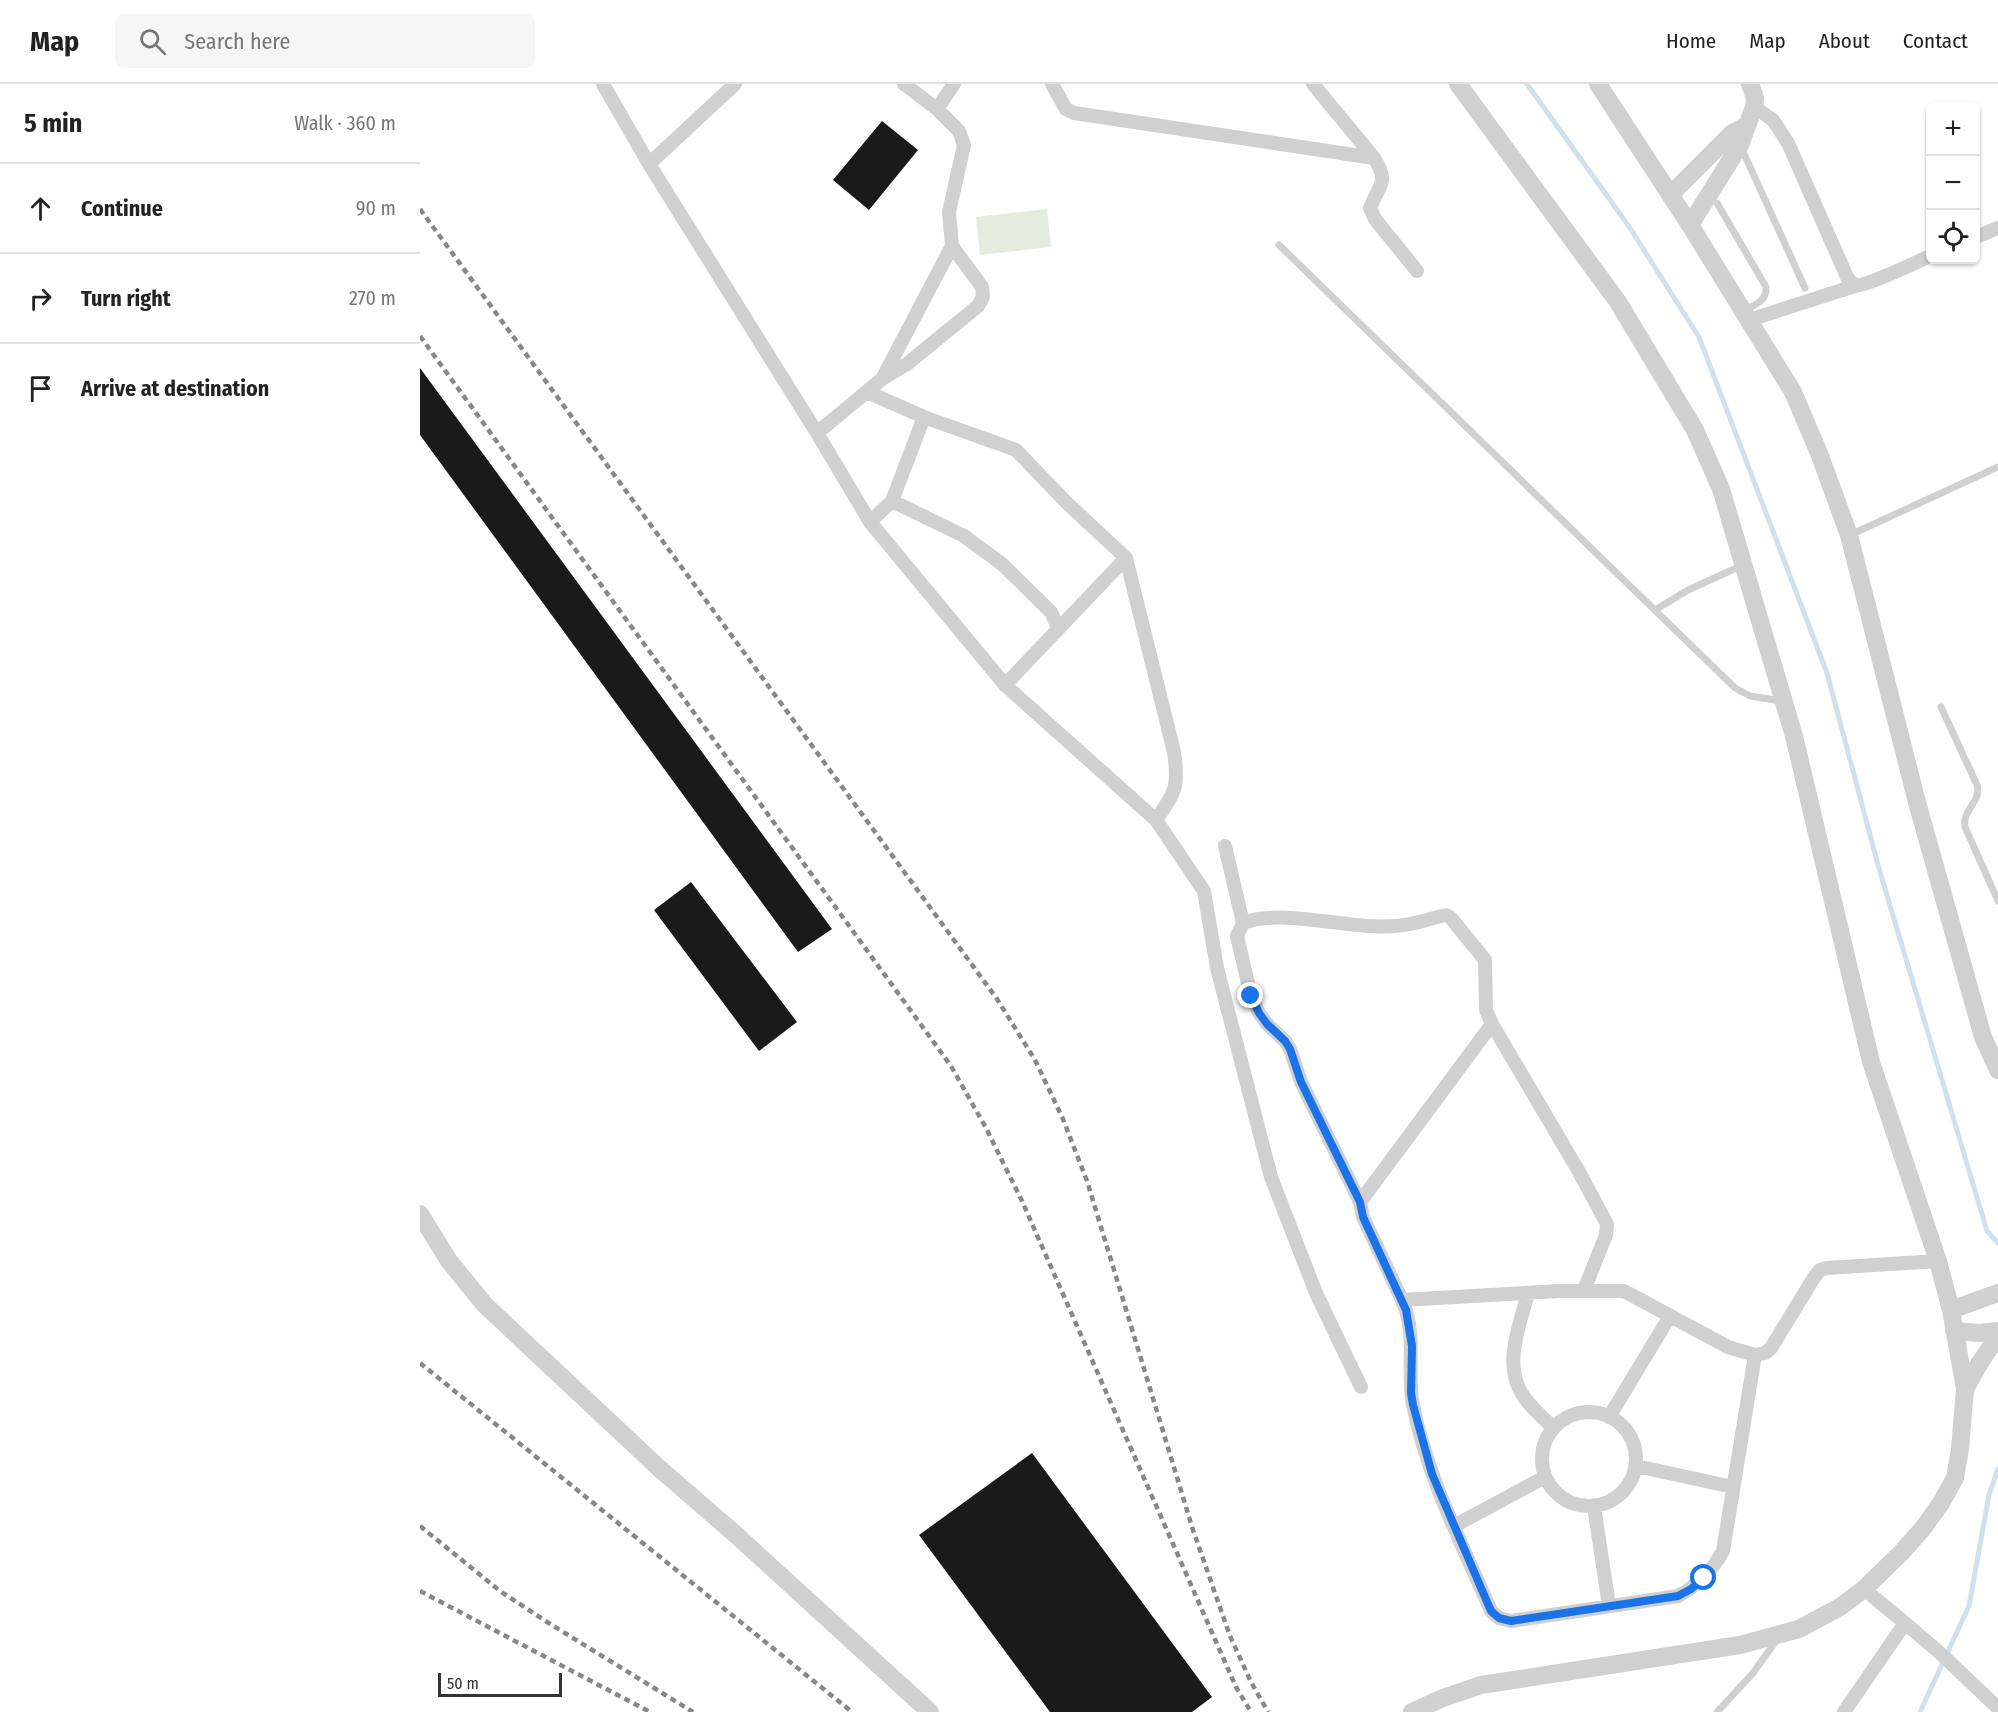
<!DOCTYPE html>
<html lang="en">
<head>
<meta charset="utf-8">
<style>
	body { margin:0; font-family:"Fira Sans Condensed",sans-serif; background:#f6f6f6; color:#222 }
	.controls { position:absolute; right:18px; top:18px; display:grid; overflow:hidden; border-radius:9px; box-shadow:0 2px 4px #0004 }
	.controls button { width:54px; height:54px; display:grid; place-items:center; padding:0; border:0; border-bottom:2px solid #e0e0e0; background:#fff; color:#222; font:30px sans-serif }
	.scale { position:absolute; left:18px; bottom:15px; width:124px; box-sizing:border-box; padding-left:6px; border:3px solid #333; border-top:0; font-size:16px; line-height:21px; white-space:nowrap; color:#333; -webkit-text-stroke:4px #fff; paint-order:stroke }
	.stop { position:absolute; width:18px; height:18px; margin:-14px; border:4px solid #1a73e8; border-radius:50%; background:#fff }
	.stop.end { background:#1a73e8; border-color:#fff; box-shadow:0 2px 6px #0008 }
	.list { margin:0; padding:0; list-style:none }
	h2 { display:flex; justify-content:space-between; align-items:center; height:78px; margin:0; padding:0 24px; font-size:26px }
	h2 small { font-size:20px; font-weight:400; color:#767676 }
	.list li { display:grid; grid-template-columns:39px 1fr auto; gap:18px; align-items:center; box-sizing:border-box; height:90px; padding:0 24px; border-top:2px solid #e0e0e0 }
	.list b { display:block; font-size:22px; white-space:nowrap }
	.list em { font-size:20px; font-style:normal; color:#767676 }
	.icon { flex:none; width:33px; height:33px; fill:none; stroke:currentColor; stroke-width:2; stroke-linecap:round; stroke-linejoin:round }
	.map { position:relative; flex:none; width:1578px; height:1628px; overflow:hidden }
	header { display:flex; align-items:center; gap:36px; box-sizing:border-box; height:84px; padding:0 30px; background:#fff; border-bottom:2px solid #e0e0e0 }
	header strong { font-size:28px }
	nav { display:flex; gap:33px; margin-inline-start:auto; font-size:21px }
	.search { width:420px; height:54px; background:#f6f6f6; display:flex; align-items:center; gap:15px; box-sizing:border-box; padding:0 21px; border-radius:9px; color:#767676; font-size:22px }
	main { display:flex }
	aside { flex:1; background:#fff }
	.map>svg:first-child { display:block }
</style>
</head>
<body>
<header>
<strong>Map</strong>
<div class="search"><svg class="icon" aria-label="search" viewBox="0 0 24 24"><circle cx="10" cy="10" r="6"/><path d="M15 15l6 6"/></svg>Search here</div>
<nav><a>Home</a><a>Map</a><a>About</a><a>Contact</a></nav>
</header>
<main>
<aside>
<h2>5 min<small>Walk · 360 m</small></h2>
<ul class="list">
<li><svg class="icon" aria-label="ahead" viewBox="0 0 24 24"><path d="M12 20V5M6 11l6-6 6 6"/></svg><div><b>Continue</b></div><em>90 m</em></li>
<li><svg class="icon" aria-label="right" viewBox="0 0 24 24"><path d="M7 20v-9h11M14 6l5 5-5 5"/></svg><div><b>Turn right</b></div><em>270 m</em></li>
<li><svg class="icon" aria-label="arrive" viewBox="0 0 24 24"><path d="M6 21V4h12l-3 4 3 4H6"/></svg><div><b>Arrive at destination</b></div></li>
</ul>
</aside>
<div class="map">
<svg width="1578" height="1628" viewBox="0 0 1578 1628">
	<rect width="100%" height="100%" fill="#fff"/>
	<path fill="#e5ecdf" d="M 627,125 L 631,163 L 560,171 L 556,133 Z"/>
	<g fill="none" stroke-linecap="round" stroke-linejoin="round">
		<path stroke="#cfe1ed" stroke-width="5" d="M 1107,0 L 1208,141 L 1279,253 L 1407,589 L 1458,781 L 1567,1147 L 1578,1159
			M 1500,1628 L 1549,1522 L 1569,1411 L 1578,1385"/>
	</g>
	<path fill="#1a1a1a" d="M 462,37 L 498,66 L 449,126 L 413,96 Z
		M 0,284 L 412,845 L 378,868 L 0,351 Z
		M 271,798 L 377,938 L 339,967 L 234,826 Z
		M 612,1369 L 792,1613 L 772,1628 L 630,1628 L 499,1451 Z"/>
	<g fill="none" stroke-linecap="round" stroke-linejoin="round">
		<path stroke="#d0d0d0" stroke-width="7" d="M 1321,63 L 1385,204
			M 1297,119 L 1346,203 C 1347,217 1335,221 1323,227
			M 859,161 L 1315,604 L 1330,612 L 1361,617
			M 1430,451 L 1578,383
			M 1235,526 L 1268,506 L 1323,481
			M 1521,623 L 1557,701 C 1562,718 1542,725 1545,743 L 1578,817
			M 1297,1628 L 1333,1589 L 1358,1554"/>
		<path stroke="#d0d0d0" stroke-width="14" d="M 183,0 L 229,80 L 397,349 L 450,438 L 585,601 L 736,736 L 784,807 L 797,884 L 851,1093 L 896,1209 L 941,1303
			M 632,0 L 646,25 L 654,29 L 954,74 L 893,0
			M 1334,23 L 1353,36 L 1368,59 L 1427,193 C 1430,197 1434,201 1439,201 C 1451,200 1497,178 1510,172
			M 517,25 L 534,0
			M 954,74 C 970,99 959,100 950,124 L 955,135 L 997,187
			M 229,80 L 315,0
			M 1556,153 L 1578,144
			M 1329,236 L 1438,201
			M 462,295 L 487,280 L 558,222 L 563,213 L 562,203 L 532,162
			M 447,308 L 504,333
			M 397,349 L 462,295 L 532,162 L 529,128 L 544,61 L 539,47 L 517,25 L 484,0
			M 472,417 L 544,452 L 582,480 L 631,528 L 638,544
			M 450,438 L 472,417 L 504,333 L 596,366 L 646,418 L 706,474 L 754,668 C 759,703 756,707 736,736
			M 585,601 L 706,474
			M 805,762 L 823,839
			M 940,1118 L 1072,940
			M 1108,1209 C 1100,1241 1083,1279 1102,1310 C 1109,1322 1123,1333 1133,1344
			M 982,1216 L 943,1133 L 940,1118 L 881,998 L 870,965 L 865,957 L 847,940 L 839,929 L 831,912 L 817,852 L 823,839 C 855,826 913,840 948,842 C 963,843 984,842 999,838 C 1008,836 1016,833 1026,831 L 1031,834 L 1065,876 L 1066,926 L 1072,940 L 1158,1086 L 1187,1140 L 1186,1151 L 1164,1206
			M 1335,1271 L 1308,1263 L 1204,1207 L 1139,1207 L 982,1216 C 998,1252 986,1285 993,1321 C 1007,1393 1042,1460 1071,1527 L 1079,1534 L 1091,1537 L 1258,1512 C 1278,1501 1292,1487 1303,1467 L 1335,1271 L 1345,1269 L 1351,1264 L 1395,1192 L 1400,1186 L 1407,1184 L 1518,1177
			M1122 1375a47 47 0 1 1 94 0a47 47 0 1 1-94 0Z
			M 1189,1333 L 1250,1232
			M 1216,1382 L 1313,1403
			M 1174,1422 L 1189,1522
			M 1034,1442 L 1125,1393
			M 1485,1539 L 1520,1569 L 1578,1624
			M 1424,1628 L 1485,1539 L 1444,1505"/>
		<path stroke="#d0d0d0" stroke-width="18" d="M 1178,0 L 1270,141 L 1373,308 L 1399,369 L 1429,451 L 1498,722 L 1563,953 L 1578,986
			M 1250,111 L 1312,49 L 1326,42
			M 1270,141 L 1320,61 L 1334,23 L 1335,14 L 1330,0
			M 0,1130 L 29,1177 L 65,1221 L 240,1385 L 314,1449 L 510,1628
			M 1531,1226 L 1578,1209
			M 1534,1247 L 1560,1249 L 1578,1247
			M 1545,1305 L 1559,1280 L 1578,1252
			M 992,1628 L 1023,1614 L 1061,1601 L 1320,1561 L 1379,1545 L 1420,1523 L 1444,1505 L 1482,1468 L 1504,1443 L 1521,1419 L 1535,1394 L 1540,1365 L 1545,1305 L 1531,1226 L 1518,1177 L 1451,978 L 1374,652 L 1301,405 L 1275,346 L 1198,218 L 1038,0"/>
		<path stroke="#888" stroke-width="4.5" stroke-dasharray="6 4.5" stroke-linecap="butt" d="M 0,125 L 577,915 L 615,976 L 643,1035 L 667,1097 L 773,1446 L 810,1552 L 831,1598 L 848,1628
			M 0,252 L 531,982 L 566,1044 L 602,1117 L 816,1603 L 831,1628
			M 0,1279 L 432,1628
			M 0,1442 L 80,1507 L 127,1538 L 273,1628
			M 0,1507 L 230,1628"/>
	</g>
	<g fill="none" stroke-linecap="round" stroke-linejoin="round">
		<path stroke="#1a73e8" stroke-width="8" d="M 831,912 L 839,929 L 847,940 L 865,957 L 870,965 L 881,998 L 940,1118 L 943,1133 L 986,1226 L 992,1262 L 991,1309 L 993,1321 L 1012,1390 L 1071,1527 L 1079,1534 L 1091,1537 L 1258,1512 L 1271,1505 L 1284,1494"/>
	</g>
</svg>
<div class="controls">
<button>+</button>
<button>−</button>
<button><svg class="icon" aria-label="locate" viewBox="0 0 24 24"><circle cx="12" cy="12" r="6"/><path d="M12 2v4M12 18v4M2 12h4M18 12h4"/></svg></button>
</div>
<div class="scale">50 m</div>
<div class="stop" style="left:1284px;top:1494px"></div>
<div class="stop end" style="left:831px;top:912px"></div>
</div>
</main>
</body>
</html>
